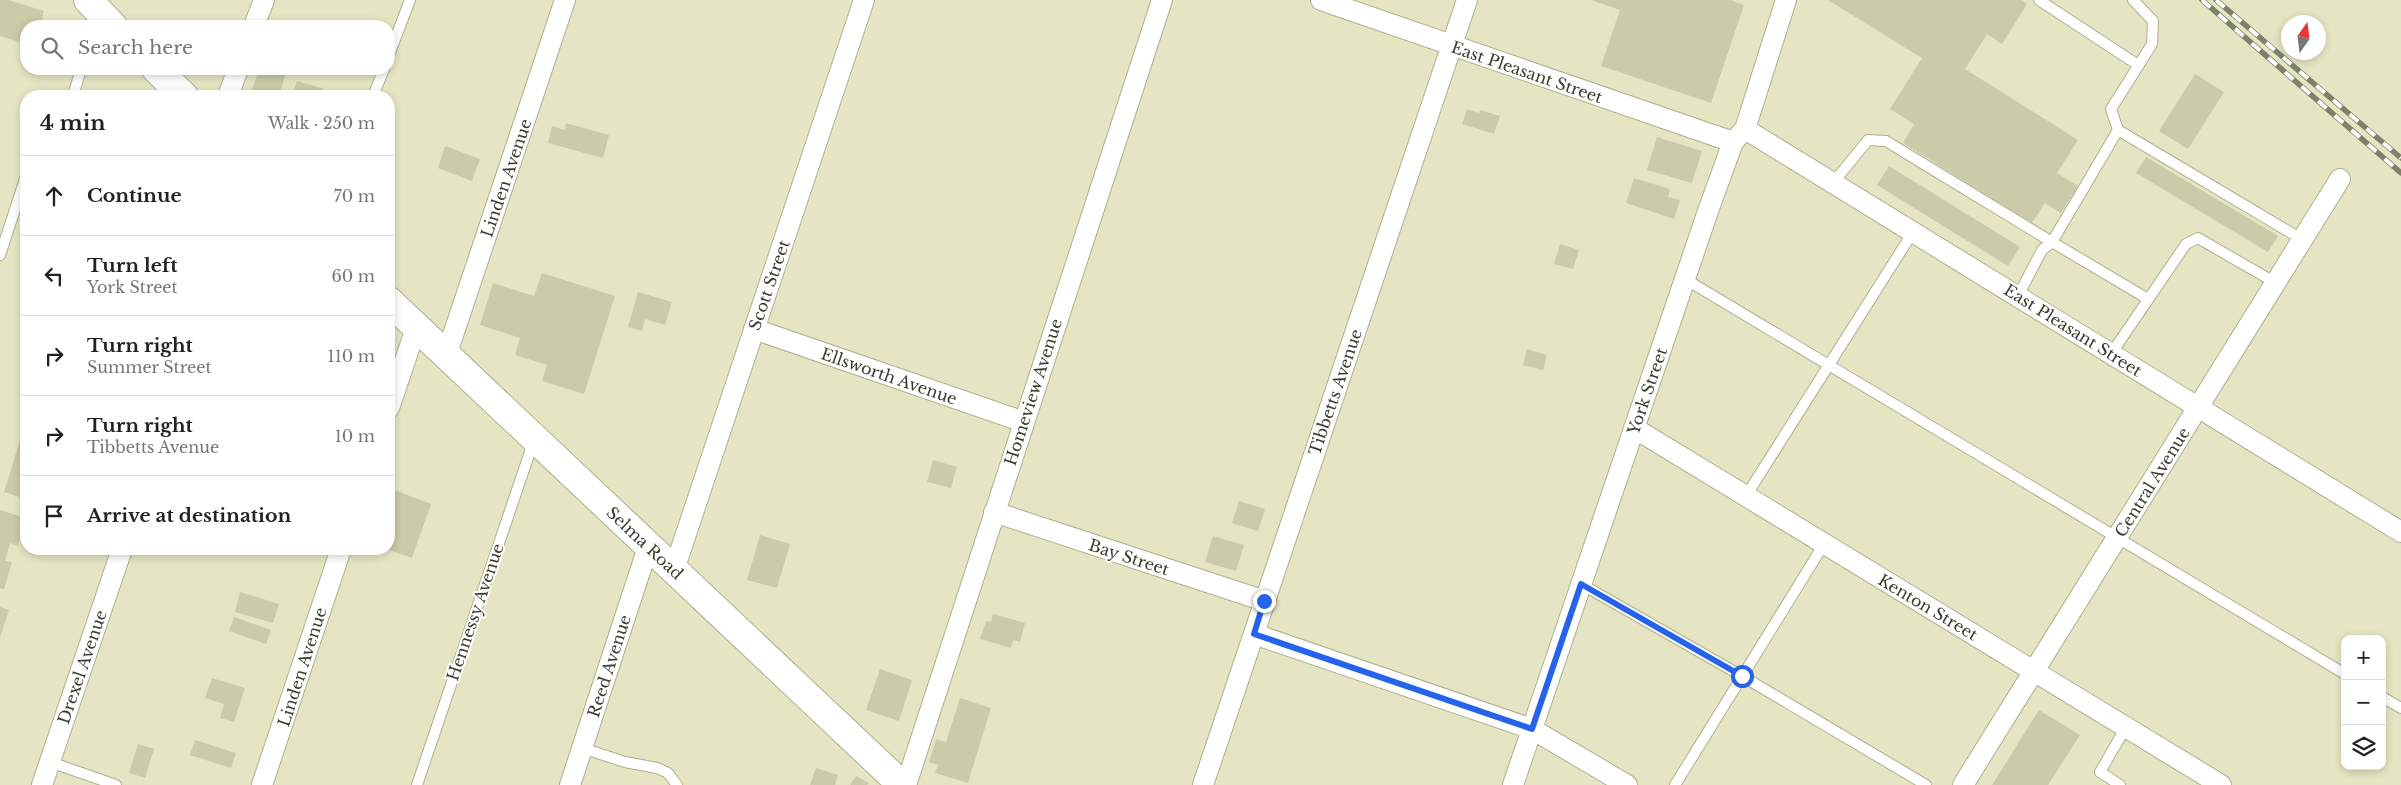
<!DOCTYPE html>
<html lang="en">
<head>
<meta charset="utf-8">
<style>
	body { margin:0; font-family:"Libre Baskerville",serif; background:#f6f6f6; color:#222 }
	.controls { position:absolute; right:15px; bottom:15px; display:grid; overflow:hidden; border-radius:10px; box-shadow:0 2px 8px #0003 }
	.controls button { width:45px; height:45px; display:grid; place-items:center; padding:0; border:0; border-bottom:1px solid #e0e0e0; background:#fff; color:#222; font:25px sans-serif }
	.compass { position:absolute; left:2281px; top:15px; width:45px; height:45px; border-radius:50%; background:#fff; box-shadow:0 2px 8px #0003; rotate:14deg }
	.stop { position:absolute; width:15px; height:15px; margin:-11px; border:4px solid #2563eb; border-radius:50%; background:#fff }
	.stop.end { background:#2563eb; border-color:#fff; box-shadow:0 1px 5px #0008 }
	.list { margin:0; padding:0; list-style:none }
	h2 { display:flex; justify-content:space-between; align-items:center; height:65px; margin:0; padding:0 20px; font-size:21px }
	h2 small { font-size:16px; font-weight:400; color:#767676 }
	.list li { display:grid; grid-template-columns:32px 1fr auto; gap:15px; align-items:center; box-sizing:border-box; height:80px; padding:0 20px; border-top:1px solid #e0e0e0 }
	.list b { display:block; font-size:19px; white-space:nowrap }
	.list p { margin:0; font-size:16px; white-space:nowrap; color:#767676 }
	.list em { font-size:16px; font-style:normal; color:#767676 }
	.icon { flex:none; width:28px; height:28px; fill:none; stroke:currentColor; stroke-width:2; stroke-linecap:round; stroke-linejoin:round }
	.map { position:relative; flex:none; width:2401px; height:785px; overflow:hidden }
	.search { position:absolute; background:#fff; box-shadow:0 2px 8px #0003; left:20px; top:20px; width:375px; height:55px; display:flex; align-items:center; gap:12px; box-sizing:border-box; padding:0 18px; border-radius:20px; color:#767676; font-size:19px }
	.panel { position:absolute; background:#fff; box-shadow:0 2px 8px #0003; left:20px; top:90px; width:375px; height:465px; border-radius:20px }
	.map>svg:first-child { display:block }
</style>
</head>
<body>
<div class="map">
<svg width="2401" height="785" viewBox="0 0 2401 785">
	<rect width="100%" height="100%" fill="#e6e5c3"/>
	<path fill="#cbcba9" d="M 0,0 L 8,0 L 44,11 L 40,26 L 26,26 L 26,44 L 0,36 Z
		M 1591,0 L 1731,0 L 1744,5 L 1711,103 L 1601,66 L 1620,10 Z
		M 1828,0 L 2022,0 L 2027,4 L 2002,44 L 1987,34 L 1965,69 L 2078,140 L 2057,173 L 2078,186 L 2061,213 L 2045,203 L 2032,223 L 1903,143 L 1914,124 L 1890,109 L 1922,58 Z
		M 259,69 L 287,69 L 279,96 L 250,96 Z
		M 2195,74 L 2224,92 L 2188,149 L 2159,131 Z
		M 297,81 L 324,89 L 322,96 L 292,96 Z
		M 1467,109 L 1479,113 L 1480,110 L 1500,116 L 1494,134 L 1462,124 Z
		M 566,123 L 609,135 L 603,158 L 548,143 L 552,126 L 565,130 Z
		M 1657,137 L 1702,151 L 1692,183 L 1647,170 Z
		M 445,146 L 480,159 L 472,181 L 438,168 Z
		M 2146,157 L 2278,236 L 2268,252 L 2136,173 Z
		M 1889,166 L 2020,247 L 2008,266 L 1877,185 Z
		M 1634,178 L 1670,189 L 1668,197 L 1680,200 L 1674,219 L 1626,203 Z
		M 1560,244 L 1579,250 L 1573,269 L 1554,264 Z
		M 542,273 L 615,296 L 584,394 L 542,381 L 547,365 L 515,355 L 520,338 L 480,325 L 493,283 L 534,296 Z
		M 638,292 L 672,302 L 665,325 L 645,319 L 642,331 L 628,327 Z
		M 1527,349 L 1547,355 L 1543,370 L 1523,365 Z
		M 26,421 L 26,499 L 4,492 Z
		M 933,460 L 957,467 L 951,488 L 927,482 Z
		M 389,488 L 431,504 L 412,558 L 389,550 Z
		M 1239,501 L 1265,509 L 1258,531 L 1232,523 Z
		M 0,510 L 26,518 L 18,546 L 10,543 L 5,561 L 12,562 L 4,589 L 0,588 Z
		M 760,535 L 790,544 L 777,588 L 747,580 Z
		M 1213,536 L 1244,545 L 1236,571 L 1205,562 Z
		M 240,592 L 279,604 L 273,623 L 235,612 Z
		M 0,607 L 9,610 L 0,637 Z
		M 993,614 L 1025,623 L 1020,642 L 1013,640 L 1011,648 L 980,639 L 986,621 L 991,622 Z
		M 234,617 L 271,630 L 266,644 L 229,631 Z
		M 880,669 L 912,680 L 899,721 L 866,710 Z
		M 212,678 L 245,688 L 234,722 L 220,718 L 224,704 L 205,698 Z
		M 960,698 L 991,708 L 968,783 L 935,773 L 938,765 L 929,762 L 936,739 L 946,742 Z
		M 2039,710 L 2080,735 L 2048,785 L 1992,785 Z
		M 195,740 L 236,753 L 231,768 L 190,755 Z
		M 138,744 L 154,749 L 145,778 L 129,773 Z
		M 816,768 L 838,775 L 835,785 L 810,785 Z
		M 856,776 L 869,783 L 867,785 L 850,785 Z"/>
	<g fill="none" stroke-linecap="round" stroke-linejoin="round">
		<g stroke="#b0af8e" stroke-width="12">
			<path id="lane" d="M 2039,0 L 2138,65
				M 2133,0 L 2153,21 L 2152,44 L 2111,109 L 2118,130 L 2303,240
				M 389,55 L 410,0
				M 73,96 L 81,69
				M 373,96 L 384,69
				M 2118,130 L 2052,242 L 2148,299
				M 1833,183 L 1868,140 L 1886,141 L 2052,242 L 2042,250 L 2018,296
				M 0,255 L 26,176
				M 1685,279 L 2345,674
				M 2111,354 L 2186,244 L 2198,238 L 2276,283
				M 1746,496 L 1913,232
				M 1581,584 L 1742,676 L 1926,785
				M 2382,697 L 2401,708
				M 582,748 L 625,762 L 657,768 L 668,773 L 677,785
				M 50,762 L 116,785
				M 417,785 L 534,440
				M 1675,785 L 1824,544
				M 2120,785 L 2100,772 L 2126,727"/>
		</g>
		<g stroke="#b0af8e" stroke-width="22">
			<path id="street" d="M 1321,0 L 1733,142
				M 254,26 L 264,0
				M 228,96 L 238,69
				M 1745,129 L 2401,532
				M 754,329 L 1024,422
				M 446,356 L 565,0
				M 389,408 L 416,328
				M 1634,428 L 2221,785
				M 994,512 L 1265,601
				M 674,570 L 864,0
				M 1254,634 L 1532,729 L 1627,785
				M 42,785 L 122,549
				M 262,785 L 341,549
				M 570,785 L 648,547
				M 906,785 L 1162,0
				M 1203,785 L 1467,0
				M 1513,785 L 1708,211 L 1733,142 L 1745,129 L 1786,0
				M 1963,785 L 2340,179"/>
		</g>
		<g stroke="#b0af8e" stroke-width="30">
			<path id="secondary" d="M 88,0 L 113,26
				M 156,69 L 184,96
				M 389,301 L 902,785"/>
		</g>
		<use href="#lane" stroke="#fff" stroke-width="10"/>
		<use href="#street" stroke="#fff" stroke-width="20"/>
		<use href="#secondary" stroke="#fff" stroke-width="28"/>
		<g stroke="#80806a" stroke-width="5.5">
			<path id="rail" d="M 2202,0 L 2401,173
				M 2216,0 L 2401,158"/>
		</g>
		<use href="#rail" stroke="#fff" stroke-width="4" stroke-dasharray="11" stroke-linecap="butt"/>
	</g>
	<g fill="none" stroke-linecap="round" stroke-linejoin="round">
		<path stroke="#2563eb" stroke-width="6" d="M 1264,601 L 1254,634 L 1532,729 L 1581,584 L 1742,676"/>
	</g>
	<g text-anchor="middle" stroke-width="4" stroke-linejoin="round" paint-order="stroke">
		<g font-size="16" fill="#3c3c2e" stroke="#fff">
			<text transform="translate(1527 72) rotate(19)" y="6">East Pleasant Street</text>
			<text transform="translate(506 178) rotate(-71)" y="6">Linden Avenue</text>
			<text transform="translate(769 285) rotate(-71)" y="6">Scott Street</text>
			<text transform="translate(2073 330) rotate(32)" y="6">East Pleasant Street</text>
			<text transform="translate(889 376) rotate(19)" y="6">Ellsworth Avenue</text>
			<text transform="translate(1647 391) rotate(-71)" y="6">York Street</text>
			<text transform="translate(1033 392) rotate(-72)" y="6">Homeview Avenue</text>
			<text transform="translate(1335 392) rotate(-71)" y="6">Tibbetts Avenue</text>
			<text transform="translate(2152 482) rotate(-58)" y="6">Central Avenue</text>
			<text transform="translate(645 543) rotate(43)" y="6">Selma Road</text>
			<text transform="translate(1129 557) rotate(18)" y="6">Bay Street</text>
			<text transform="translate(1928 607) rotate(31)" y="6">Kenton Street</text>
			<text transform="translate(475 612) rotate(-71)" y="6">Hennessy Avenue</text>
			<text transform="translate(609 666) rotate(-72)" y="6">Reed Avenue</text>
			<text transform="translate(82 667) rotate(-71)" y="6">Drexel Avenue</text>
			<text transform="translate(302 667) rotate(-72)" y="6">Linden Avenue</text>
		</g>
	</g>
</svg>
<div class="controls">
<button>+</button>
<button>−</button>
<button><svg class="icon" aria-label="layers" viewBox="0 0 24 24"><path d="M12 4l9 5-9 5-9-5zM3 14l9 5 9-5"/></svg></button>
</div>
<svg class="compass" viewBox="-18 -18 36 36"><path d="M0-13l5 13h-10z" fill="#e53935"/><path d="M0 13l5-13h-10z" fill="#767676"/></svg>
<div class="stop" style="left:1742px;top:676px"></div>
<div class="stop end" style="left:1264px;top:601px"></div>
<div class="search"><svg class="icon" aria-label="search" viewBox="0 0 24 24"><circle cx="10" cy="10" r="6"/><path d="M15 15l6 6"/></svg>Search here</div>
<section class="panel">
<h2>4 min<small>Walk · 250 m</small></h2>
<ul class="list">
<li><svg class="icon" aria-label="ahead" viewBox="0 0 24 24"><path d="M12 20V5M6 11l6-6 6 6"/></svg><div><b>Continue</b></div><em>70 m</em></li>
<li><svg class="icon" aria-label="left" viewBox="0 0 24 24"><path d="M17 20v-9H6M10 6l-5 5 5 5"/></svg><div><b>Turn left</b><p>York Street</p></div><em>60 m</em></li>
<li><svg class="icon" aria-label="right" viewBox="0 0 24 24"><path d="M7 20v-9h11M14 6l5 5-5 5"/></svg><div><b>Turn right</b><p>Summer Street</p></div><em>110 m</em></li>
<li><svg class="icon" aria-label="right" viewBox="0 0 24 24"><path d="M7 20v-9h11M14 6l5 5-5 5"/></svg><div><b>Turn right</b><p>Tibbetts Avenue</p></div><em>10 m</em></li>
<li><svg class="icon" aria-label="arrive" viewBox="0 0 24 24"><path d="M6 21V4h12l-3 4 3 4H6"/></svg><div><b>Arrive at destination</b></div></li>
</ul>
</section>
</div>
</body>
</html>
